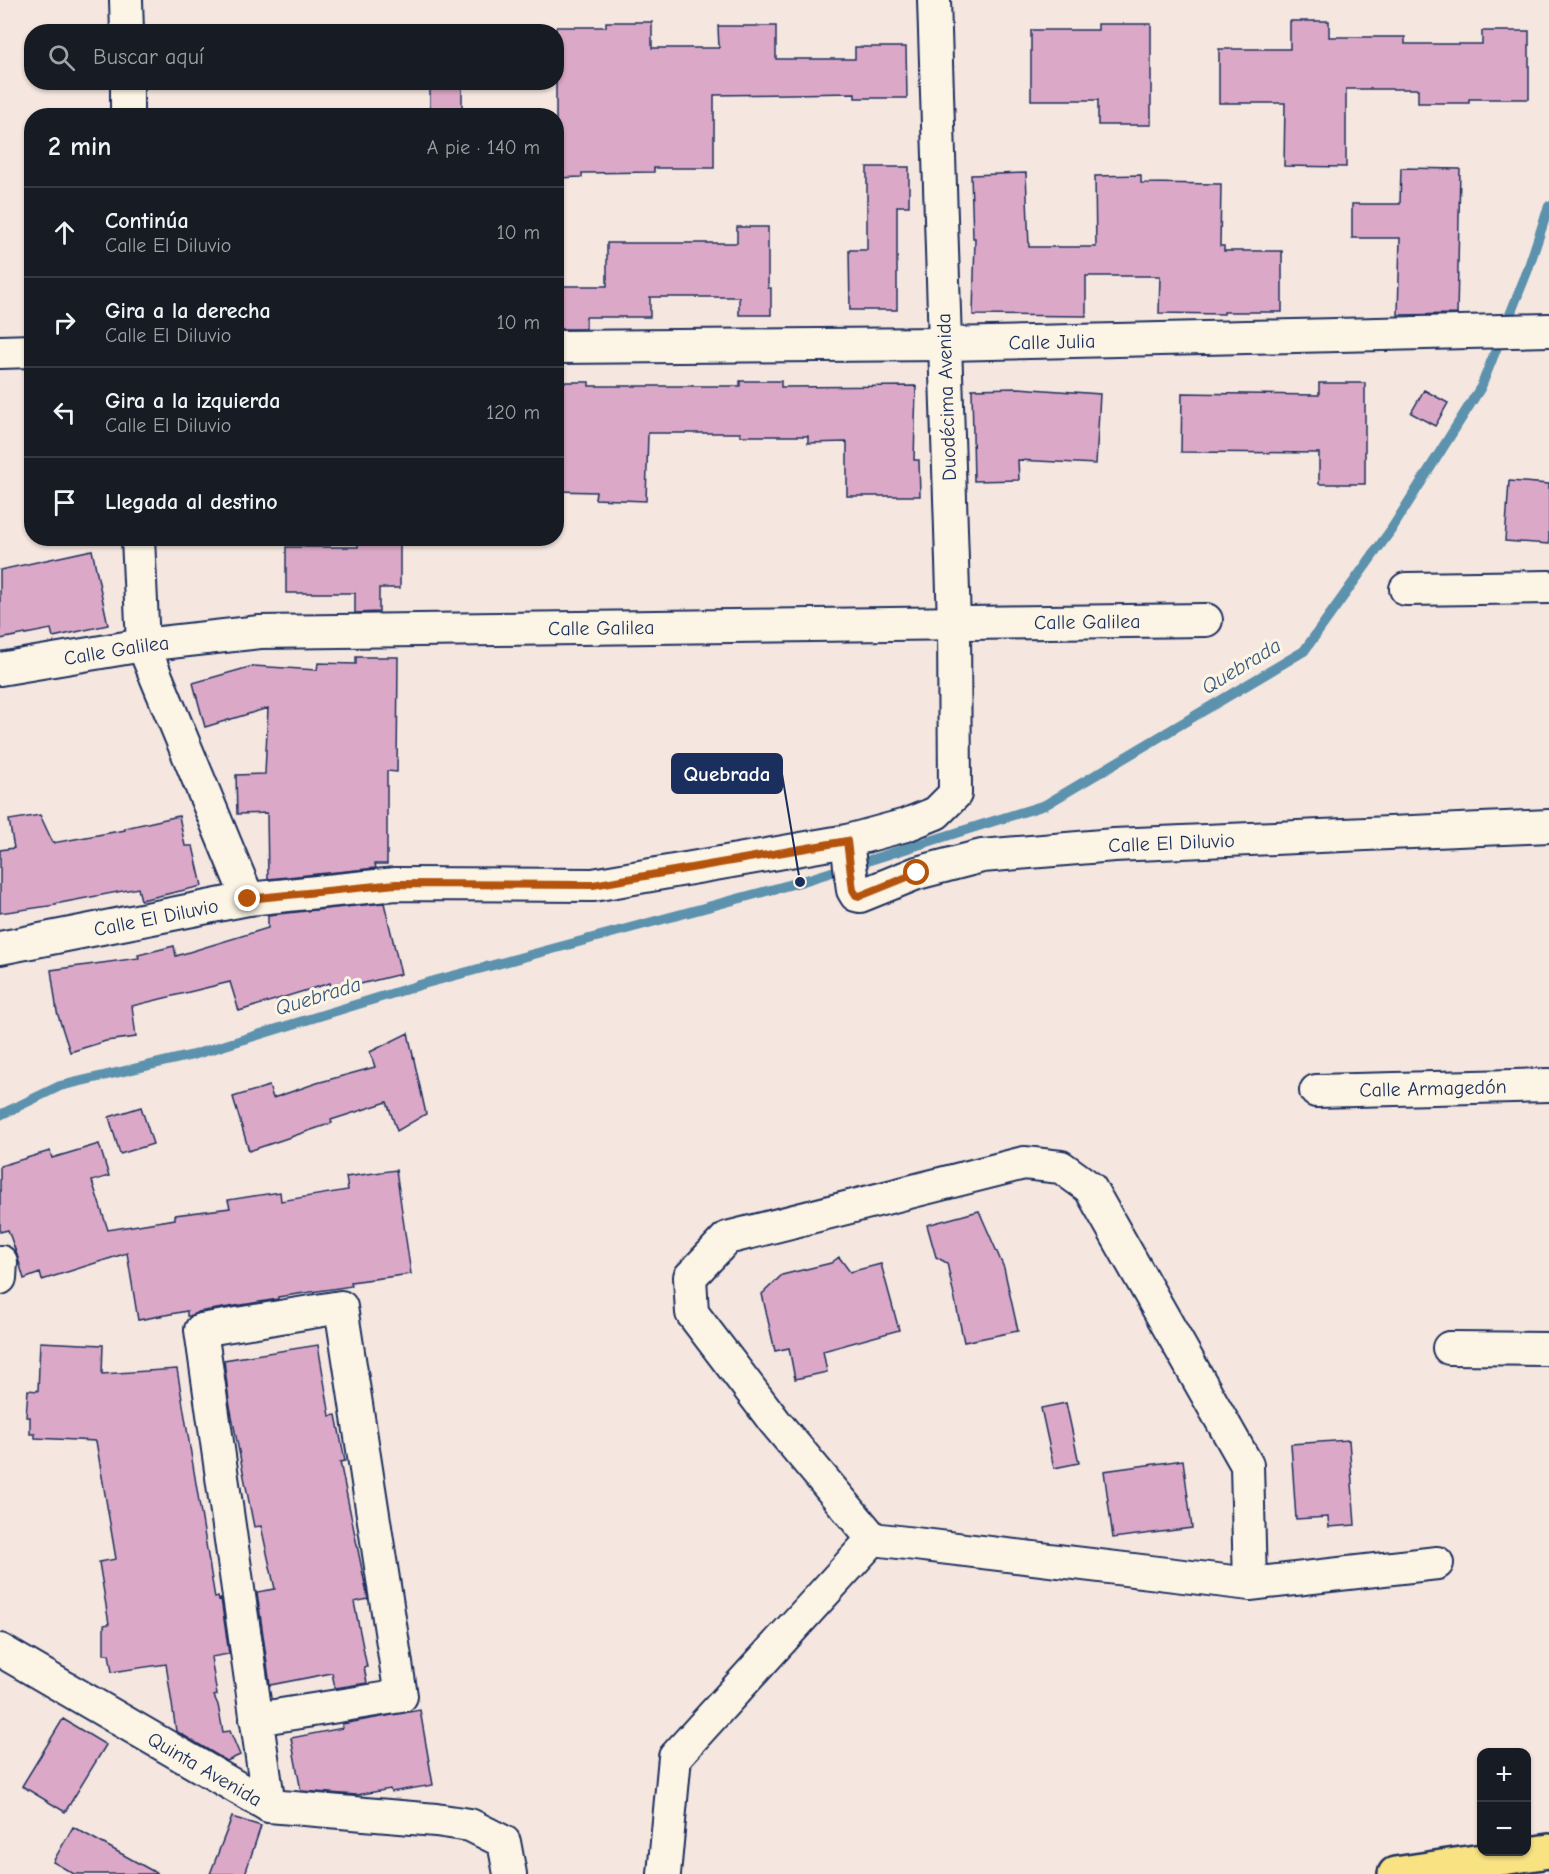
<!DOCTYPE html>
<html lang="es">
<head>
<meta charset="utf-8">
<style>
	body { margin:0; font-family:"Comic Neue",sans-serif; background:#20242c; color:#f1f3f6 }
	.controls { position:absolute; right:18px; bottom:18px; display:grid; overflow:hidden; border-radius:12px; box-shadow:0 2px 4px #0004 }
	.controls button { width:54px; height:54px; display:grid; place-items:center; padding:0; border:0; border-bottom:2px solid #363941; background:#171b24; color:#f1f3f6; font:30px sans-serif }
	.stop { position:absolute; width:18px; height:18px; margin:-14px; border:4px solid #b45309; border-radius:50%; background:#fff }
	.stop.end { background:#b45309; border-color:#fff; box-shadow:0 2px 6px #0008 }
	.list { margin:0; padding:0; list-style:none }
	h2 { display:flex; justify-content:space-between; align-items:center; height:78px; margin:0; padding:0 24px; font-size:26px }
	h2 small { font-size:20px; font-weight:400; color:#9ea1a6 }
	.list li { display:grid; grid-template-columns:39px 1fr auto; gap:18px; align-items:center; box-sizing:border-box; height:90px; padding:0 24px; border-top:2px solid #363941 }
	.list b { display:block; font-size:22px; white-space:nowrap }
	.list p { margin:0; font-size:20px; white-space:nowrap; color:#9ea1a6 }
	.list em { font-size:20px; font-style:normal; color:#9ea1a6 }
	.icon { flex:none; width:33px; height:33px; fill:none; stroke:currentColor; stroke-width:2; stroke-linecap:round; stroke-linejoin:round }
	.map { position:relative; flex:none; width:1549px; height:1874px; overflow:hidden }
	.search { position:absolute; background:#171b24; box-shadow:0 2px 4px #0004; left:24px; top:24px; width:540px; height:66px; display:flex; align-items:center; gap:15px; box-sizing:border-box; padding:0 21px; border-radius:24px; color:#9ea1a6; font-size:22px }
	.panel { position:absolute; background:#171b24; box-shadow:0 2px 4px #0004; left:24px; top:108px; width:540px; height:438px; border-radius:24px }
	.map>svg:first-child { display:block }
</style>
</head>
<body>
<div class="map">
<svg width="1549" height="1874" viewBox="0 0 1549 1874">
	<rect width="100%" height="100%" fill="#f5e6df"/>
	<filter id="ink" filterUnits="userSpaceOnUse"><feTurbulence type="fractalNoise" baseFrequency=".0167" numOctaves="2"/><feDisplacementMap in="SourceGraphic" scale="12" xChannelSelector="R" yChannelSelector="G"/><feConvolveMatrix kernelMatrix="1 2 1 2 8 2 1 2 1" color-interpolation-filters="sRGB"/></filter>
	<g filter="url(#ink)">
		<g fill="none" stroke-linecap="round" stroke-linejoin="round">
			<path stroke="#5b92ad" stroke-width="10" d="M 0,1115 L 60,1086 L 193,1055 L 423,984 L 800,882 L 1045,805 L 1304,651 L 1391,530 L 1481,387 L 1527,272 L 1549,206"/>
		</g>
		<path fill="#dba9c7" stroke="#1b2f5e" stroke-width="1.5" d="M 1290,21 L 1329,21 L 1329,37 L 1405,37 L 1405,44 L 1482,44 L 1482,31 L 1529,31 L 1529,99 L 1469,99 L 1469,103 L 1418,103 L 1418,89 L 1346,89 L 1346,167 L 1284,166 L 1285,103 L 1219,103 L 1219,49 L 1290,49 Z
			M 606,22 L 652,22 L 652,48 L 719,48 L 718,26 L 776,26 L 776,59 L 855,59 L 855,47 L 906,47 L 907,98 L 855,98 L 855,93 L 714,95 L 714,168 L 654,168 L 654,172 L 582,173 L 582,177 L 556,178 L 556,27 L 606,27 Z
			M 1098,24 L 1151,24 L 1151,125 L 1098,125 L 1098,100 L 1031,100 L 1031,30 L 1098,30 Z
			M 430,82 L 462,82 L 462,116 L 430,116 Z
			M 867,167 L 909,167 L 909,206 L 897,206 L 897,310 L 850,310 L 849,250 L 867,250 Z
			M 1401,168 L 1460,169 L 1457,314 L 1398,315 L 1400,238 L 1352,238 L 1352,204 L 1400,204 Z
			M 1026,173 L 1029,247 L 1096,247 L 1095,176 L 1141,175 L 1141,183 L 1221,184 L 1220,246 L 1224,246 L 1224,251 L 1282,251 L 1282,312 L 1224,312 L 1224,314 L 1159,313 L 1160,276 L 1086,276 L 1086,316 L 973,315 L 975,238 L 973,238 L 971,175 Z
			M 737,227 L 768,227 L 768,288 L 771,288 L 771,315 L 739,315 L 739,297 L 650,297 L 650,317 L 586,317 L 586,329 L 556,329 L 556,286 L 607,286 L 607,243 L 737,243 Z
			M 740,381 L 781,381 L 781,387 L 916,386 L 914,460 L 919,460 L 920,496 L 847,496 L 847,442 L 808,443 L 808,436 L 740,436 L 740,433 L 648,433 L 646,501 L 595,499 L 596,492 L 556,491 L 558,426 L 556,426 L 556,382 L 589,382 L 589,386 L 740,386 Z
			M 1319,383 L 1365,383 L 1365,484 L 1319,484 L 1319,453 L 1181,452 L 1182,393 L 1319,395 Z
			M 1018,388 L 1100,394 L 1096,464 L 1018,460 L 1019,480 L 974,481 L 972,389 Z
			M 1424,390 L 1448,403 L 1435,426 L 1411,413 Z
			M 1509,481 L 1549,484 L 1549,544 L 1505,541 Z
			M 358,539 L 400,539 L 400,588 L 379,588 L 379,612 L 355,613 L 355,593 L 286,593 L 286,547 L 358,547 Z
			M 92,550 L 108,625 L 53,637 L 51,629 L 0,639 L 0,570 Z
			M 356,657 L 398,657 L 397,772 L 387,771 L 387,864 L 375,864 L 376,868 L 268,879 L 267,813 L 237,814 L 236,775 L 265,774 L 268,708 L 205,727 L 193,683 L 253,666 L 317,670 L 318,663 L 356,664 Z
			M 40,815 L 53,843 L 125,830 L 125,828 L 179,816 L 185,846 L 193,846 L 202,886 L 141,900 L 138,888 L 55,904 L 56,905 L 0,913 L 0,850 L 14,848 L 9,820 Z
			M 384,903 L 401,974 L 332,991 L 330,983 L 239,1011 L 230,982 L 132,1006 L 136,1037 L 106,1041 L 70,1052 L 57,1012 L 51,970 L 139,958 L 138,955 L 174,946 L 176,956 L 268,928 L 268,915 Z
			M 408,1033 L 426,1114 L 397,1131 L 387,1102 L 331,1120 L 332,1123 L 249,1151 L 233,1097 L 269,1086 L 273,1098 L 317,1083 L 375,1067 L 370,1052 Z
			M 141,1107 L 153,1144 L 120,1154 L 109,1117 Z
			M 99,1144 L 109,1176 L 92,1181 L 108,1230 L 175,1219 L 175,1215 L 230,1208 L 228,1200 L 280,1192 L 281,1201 L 348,1190 L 346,1177 L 396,1170 L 411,1274 L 351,1282 L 352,1286 L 278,1297 L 278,1299 L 198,1312 L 190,1316 L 187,1316 L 187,1311 L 138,1320 L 127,1253 L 42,1280 L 40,1273 L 24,1279 L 17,1255 L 8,1230 L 0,1232 L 0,1166 L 50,1151 L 52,1158 Z
			M 979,1211 L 1004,1268 L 1018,1331 L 964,1342 L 947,1263 L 936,1257 L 927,1225 Z
			M 839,1257 L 850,1272 L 881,1264 L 899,1330 L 823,1351 L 827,1372 L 795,1379 L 789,1348 L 775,1351 L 762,1294 L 782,1275 L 831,1263 Z
			M 40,1342 L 103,1345 L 102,1374 L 177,1369 L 215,1598 L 218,1597 L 219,1600 L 221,1599 L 229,1654 L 211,1657 L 217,1695 L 214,1696 L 218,1705 L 223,1732 L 230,1731 L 240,1755 L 227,1761 L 176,1731 L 166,1664 L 112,1672 L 109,1654 L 104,1654 L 104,1625 L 109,1624 L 99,1562 L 116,1559 L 96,1441 L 35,1438 L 35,1434 L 30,1434 L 30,1417 L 26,1417 L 28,1390 L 38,1391 Z
			M 318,1345 L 330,1416 L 336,1415 L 345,1461 L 340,1462 L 368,1599 L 354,1602 L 367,1667 L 364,1667 L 367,1683 L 335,1688 L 332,1673 L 270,1685 L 257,1592 L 275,1589 L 261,1526 L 254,1527 L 229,1401 L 224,1360 Z
			M 1066,1403 L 1079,1463 L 1054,1468 L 1041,1408 Z
			M 1349,1440 L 1355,1525 L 1329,1527 L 1328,1517 L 1296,1519 L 1291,1444 Z
			M 1183,1460 L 1192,1528 L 1113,1538 L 1104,1471 Z
			M 420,1710 L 433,1785 L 391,1792 L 390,1789 L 357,1795 L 301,1791 L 291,1738 L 343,1728 L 342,1724 Z
			M 63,1719 L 106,1745 L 65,1812 L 22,1786 Z
			M 232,1817 L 261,1826 L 245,1874 L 210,1874 Z
			M 73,1827 L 158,1874 L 74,1874 L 53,1862 Z"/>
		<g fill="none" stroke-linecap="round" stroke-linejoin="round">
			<g stroke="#1b2f5e" stroke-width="36">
				<g id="street">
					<path d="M 126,0 L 127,32"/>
					<path d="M 127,82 L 127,116"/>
					<path id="s1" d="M 556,347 L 945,344 L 1549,330"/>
					<path d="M 0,352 L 32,351"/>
					<path d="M 138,538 L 143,645 L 248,899"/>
					<path d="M 1406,589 L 1549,587"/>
					<path id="s2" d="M 0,669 L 143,645 L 260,632 L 1206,620"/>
					<path id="s3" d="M 847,841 L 853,890 L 856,895 L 860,896 L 917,873 L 982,856 L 1114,845 L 1549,826"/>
					<path id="s4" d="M 0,948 L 248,899 L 396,884 L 593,885 L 847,841 L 906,825 L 936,813 L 955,794 L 954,623 L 934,0"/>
					<path id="s5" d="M 1316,1091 L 1549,1085"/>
					<path d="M 0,1278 L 1,1262"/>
					<path d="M 1449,1348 L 1549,1349"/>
					<path d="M 1250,1584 L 1247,1465 L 1090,1188 L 1061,1167 L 1024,1163 L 727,1238 L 690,1277 L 692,1313 L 775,1422 L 873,1539 L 1250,1584 L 1437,1563"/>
					<path id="s6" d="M 0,1650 L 269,1806 L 436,1820 L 470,1825 L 504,1842 L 510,1874"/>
					<path d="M 256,1719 L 401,1696 L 341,1307 L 201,1330 L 269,1806"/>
					<path d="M 664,1874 L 675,1757 L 873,1539"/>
				</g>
			</g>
			<g stroke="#1b2f5e" stroke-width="38">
				<path id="primary" d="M 1395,1874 L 1549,1851"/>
			</g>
			<use href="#street" stroke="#fcf5e5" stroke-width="32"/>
			<use href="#primary" stroke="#f8e281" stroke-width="33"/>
		</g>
	</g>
	<g fill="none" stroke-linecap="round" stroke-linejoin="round" filter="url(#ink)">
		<path stroke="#b45309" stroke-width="8" d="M 248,899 L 396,884 L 593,885 L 847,841 L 853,890 L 856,895 L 860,896 L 917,873"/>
	</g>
	<g text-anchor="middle" stroke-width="6" stroke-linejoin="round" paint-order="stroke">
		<g font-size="20" fill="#1b2f5e" stroke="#fcf5e5">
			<text dy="7" stroke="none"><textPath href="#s1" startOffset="496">Calle Julia</textPath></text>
			<text transform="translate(946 397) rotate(-92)" y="7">Duodécima Avenida</text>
			<text dy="7" stroke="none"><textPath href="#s2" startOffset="1090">Calle Galilea</textPath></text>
			<text dy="7" stroke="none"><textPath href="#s2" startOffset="604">Calle Galilea</textPath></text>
			<text dy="7" stroke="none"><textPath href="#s2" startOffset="118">Calle Galilea</textPath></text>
			<text dy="7" stroke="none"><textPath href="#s3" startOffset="378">Calle El Diluvio</textPath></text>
			<text dy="7" stroke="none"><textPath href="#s4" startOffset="159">Calle El Diluvio</textPath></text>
			<text dy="7" stroke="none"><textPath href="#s5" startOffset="117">Calle Armagedón</textPath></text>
			<text dy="7" stroke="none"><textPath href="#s6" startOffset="237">Quinta Avenida</textPath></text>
		</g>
		<g font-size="21" font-style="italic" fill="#36587f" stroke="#fcf5e5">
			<text transform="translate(1241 666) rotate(-31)" y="7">Quebrada</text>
			<text transform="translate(318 996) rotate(-17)" y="7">Quebrada</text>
		</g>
	</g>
	<path fill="none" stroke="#1b2f5e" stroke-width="2" d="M800 882L782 774"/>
	<circle fill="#1b2f5e" stroke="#fcf5e5" stroke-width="2" cx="800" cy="882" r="6"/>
	<rect fill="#1b2f5e" stroke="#1b2f5e" stroke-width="2" x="672" y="754" width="110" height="39" rx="6"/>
	<g font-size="21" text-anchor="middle" font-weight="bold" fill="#fff">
		<text x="727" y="781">Quebrada</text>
	</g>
</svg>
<div class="controls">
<button>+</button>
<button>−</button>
</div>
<div class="stop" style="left:917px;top:873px"></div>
<div class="stop end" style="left:248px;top:899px"></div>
<div class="search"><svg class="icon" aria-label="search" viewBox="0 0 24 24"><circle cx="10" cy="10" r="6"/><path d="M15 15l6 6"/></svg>Buscar aquí</div>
<section class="panel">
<h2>2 min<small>A pie · 140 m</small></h2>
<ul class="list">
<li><svg class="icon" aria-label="ahead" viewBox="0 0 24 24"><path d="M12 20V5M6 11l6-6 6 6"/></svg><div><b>Continúa</b><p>Calle El Diluvio</p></div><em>10 m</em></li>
<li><svg class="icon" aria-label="right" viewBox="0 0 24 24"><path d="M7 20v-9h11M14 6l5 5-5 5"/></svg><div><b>Gira a la derecha</b><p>Calle El Diluvio</p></div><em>10 m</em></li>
<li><svg class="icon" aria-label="left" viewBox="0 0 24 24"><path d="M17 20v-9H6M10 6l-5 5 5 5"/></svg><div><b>Gira a la izquierda</b><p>Calle El Diluvio</p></div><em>120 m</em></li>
<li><svg class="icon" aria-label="arrive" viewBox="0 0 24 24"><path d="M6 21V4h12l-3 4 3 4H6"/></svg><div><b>Llegada al destino</b></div></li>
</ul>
</section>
</div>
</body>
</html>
